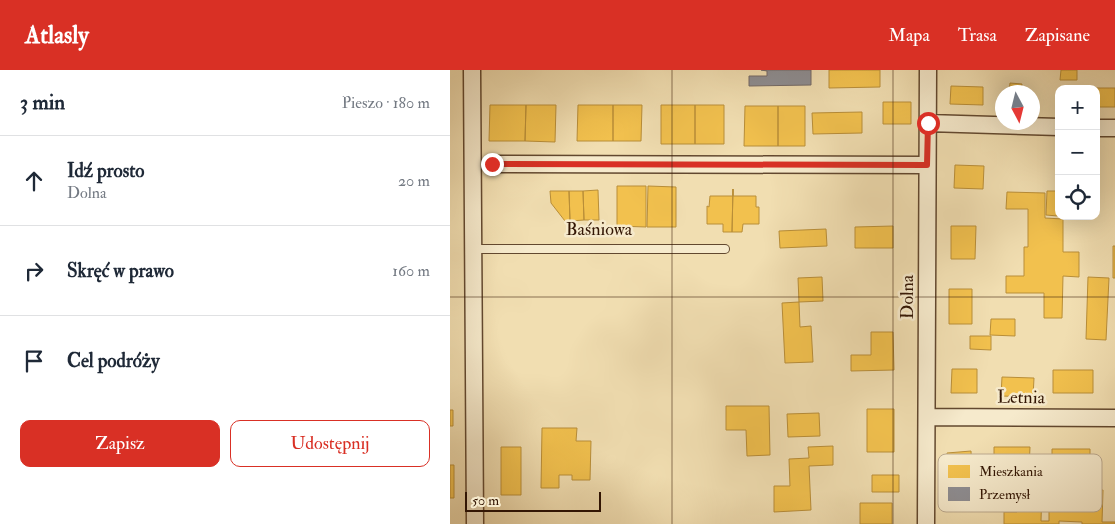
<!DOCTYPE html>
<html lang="pl">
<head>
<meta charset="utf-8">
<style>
	body { margin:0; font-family:"IM FELL Double Pica",serif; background:#f6f6f7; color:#1f2937 }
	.controls { position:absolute; right:15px; top:15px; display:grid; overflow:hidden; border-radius:10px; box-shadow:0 5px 20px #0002 }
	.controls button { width:45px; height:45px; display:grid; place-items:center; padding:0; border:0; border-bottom:1px solid #e0e1e3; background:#fff; color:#1f2937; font:25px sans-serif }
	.compass { position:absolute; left:545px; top:15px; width:45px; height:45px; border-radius:50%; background:#fff; box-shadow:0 5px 20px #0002; rotate:173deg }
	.scale { position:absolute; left:15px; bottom:12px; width:136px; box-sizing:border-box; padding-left:5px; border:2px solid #331604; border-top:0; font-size:14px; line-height:18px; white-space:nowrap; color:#331604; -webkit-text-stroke:4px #f6eacc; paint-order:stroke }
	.stop { position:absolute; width:15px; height:15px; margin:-11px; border:4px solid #d93025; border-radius:50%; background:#fff }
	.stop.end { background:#d93025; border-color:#fff; box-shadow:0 1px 5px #0008 }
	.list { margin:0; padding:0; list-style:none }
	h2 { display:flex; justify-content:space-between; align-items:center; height:65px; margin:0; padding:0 20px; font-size:21px }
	h2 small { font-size:16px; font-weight:400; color:#747a83 }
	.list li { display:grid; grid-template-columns:32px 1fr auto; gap:15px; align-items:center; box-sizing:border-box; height:90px; padding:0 20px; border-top:1px solid #e0e1e3 }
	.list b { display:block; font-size:19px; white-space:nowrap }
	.list p { margin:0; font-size:16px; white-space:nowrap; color:#747a83 }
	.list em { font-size:16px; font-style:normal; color:#747a83 }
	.actions { display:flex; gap:10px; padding:15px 20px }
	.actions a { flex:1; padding:11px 0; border:1px solid #d93025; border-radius:10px; text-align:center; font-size:18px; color:#d93025 }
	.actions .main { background:#d93025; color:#fff }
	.icon { flex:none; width:28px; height:28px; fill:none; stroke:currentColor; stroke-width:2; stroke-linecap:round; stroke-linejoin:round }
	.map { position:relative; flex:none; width:665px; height:454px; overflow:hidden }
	header { display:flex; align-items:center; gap:30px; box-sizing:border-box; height:70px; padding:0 25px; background:#d93025; color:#fff }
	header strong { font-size:24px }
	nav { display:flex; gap:28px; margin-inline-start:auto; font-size:18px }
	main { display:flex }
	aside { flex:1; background:#fff }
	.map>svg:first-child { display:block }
</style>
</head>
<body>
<header>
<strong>Atlasly</strong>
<nav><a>Mapa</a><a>Trasa</a><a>Zapisane</a></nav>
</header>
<main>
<aside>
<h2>3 min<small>Pieszo · 180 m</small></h2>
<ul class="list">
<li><svg class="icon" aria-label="ahead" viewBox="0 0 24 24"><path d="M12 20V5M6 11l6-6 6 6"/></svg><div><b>Idź prosto</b><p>Dolna</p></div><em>20 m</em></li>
<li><svg class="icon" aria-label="right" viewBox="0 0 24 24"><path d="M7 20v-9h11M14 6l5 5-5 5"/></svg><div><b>Skręć w prawo</b></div><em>160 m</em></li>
<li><svg class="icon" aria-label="arrive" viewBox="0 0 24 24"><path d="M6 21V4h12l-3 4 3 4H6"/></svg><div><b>Cel podróży</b></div></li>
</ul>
<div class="actions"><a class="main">Zapisz</a><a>Udostępnij</a></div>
</aside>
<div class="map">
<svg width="665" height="454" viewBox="0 0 665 454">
	<rect width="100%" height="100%" fill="#f1deb1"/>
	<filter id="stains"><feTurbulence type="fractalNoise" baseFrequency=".004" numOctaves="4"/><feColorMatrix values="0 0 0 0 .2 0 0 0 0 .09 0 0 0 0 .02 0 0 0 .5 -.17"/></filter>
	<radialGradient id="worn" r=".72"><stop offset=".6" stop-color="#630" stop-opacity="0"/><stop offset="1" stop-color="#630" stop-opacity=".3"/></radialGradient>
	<path fill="#f2c14e" stroke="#b98e38" d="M 379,0 L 430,0 L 430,17 L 379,18 Z
		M 611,0 L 627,0 L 627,10 L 610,10 Z
		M 560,13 L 572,14 L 571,22 L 559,22 Z
		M 501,16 L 533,17 L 533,35 L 500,34 Z
		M 639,18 L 665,18 L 665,37 L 646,37 L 646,19 Z
		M 433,32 L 461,32 L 461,54 L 433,54 Z
		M 40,35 L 76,35 L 75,71 L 39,71 Z
		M 76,35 L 106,35 L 105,72 L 75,71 Z
		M 128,35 L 163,35 L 163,71 L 127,71 Z
		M 163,35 L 192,35 L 191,71 L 163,71 Z
		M 211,35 L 245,35 L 245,74 L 211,74 Z
		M 245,35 L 274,35 L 274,74 L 245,74 Z
		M 295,36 L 328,36 L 328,76 L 294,76 Z
		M 328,36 L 355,36 L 355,76 L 328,76 Z
		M 412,42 L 412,63 L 363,64 L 362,43 Z
		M 505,95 L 534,96 L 533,119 L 504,118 Z
		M 167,116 L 196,116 L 196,157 L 167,156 Z
		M 198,116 L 226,117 L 226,157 L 197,157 Z
		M 283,119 L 282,162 L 273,162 L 273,154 L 257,154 L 257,136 L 259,137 L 260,126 L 283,126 Z
		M 283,119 L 283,126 L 306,126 L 306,137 L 309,137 L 309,154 L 293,154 L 292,162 L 282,162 Z
		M 148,120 L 149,150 L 134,150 L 133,121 Z
		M 100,121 L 119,121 L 120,151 L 115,151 L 101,133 Z
		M 119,121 L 133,121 L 134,150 L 120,151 Z
		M 597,121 L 608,121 L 608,146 L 596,145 Z
		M 557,122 L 595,123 L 595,148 L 613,149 L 613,182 L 629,182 L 629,207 L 613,206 L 612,248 L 594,248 L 594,223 L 556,223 L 556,206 L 574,206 L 574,177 L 578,177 L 578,139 L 556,139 Z
		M 443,156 L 443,178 L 405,178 L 405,157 Z
		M 501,156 L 526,156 L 525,189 L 501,189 Z
		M 376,159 L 377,176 L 330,178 L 329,161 Z
		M 663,176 L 665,176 L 665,208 L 663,208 Z
		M 372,207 L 373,231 L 349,232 L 348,208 Z
		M 638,207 L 659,208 L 656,270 L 636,269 Z
		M 499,219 L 522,219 L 522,254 L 499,254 Z
		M 349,232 L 350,257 L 361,256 L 363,292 L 335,293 L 332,233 Z
		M 541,249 L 565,249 L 565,266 L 540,265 Z
		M 421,262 L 443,262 L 444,300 L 401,301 L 401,285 L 421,285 Z
		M 520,266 L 541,266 L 541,280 L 520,279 Z
		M 502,299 L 527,299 L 527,323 L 501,323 Z
		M 603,300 L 643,300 L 643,323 L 603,323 Z
		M 552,307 L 584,308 L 583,327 L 551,326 Z
		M 276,336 L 319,336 L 320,385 L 297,386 L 296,360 L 276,360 Z
		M 417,339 L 444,339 L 444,382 L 417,382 Z
		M 0,340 L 3,340 L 3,356 L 0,356 Z
		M 369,343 L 370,366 L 338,367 L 337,344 Z
		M 92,358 L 127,358 L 126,371 L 141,371 L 140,410 L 122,410 L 122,405 L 109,405 L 109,418 L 91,418 Z
		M 383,376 L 383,395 L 359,396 L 361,440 L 324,442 L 324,416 L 340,416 L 339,389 L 359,388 L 358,377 Z
		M 51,377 L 71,377 L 71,425 L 51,425 Z
		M 544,377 L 580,377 L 579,399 L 544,398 Z
		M 602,379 L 640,379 L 640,402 L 602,402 Z
		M 521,381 L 523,424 L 499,425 L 497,383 Z
		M 0,395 L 4,395 L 4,428 L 0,428 Z
		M 422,405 L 449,405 L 449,422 L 422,422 Z
		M 567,418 L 592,418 L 591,451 L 599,451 L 599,420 L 653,420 L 652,452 L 665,452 L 665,454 L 632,454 L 632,452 L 609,451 L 609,454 L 554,454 L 554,442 L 567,442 Z
		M 410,433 L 442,433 L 442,454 L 410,454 Z"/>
	<path fill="#8d8d92" stroke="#726967" d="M 311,0 L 361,0 L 361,15 L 299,16 L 299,6 L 317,6 L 317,1 Z"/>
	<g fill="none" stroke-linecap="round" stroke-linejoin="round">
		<g stroke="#62482f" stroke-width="10">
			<path id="lane" d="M 23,179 L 275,179"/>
		</g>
		<g stroke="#62482f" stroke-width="19">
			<path id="street" d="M 22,0 L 25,454
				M 478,53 L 609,57
				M 646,58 L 665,58
				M 42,94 L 477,95
				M 477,347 L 665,348
				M 476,454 L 478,0"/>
		</g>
		<use href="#lane" stroke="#f6eacc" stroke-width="8"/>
		<use href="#street" stroke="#f6eacc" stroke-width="16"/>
	</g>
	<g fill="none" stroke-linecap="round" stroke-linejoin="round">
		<path stroke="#d93025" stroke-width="6" d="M 42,94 L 477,95 L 478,53"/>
	</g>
	<path fill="none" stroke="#331604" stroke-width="1" stroke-opacity="0.55" d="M 222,0 L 222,454M 443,0 L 443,454M 0,227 L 665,227"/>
	<g text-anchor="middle" stroke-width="5" stroke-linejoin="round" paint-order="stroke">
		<g font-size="18" fill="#331604" stroke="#f6eacc">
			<text x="149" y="165">Baśniowa</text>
			<text transform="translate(457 227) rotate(-90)" y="6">Dolna</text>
			<text transform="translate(571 327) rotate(1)" y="6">Letnia</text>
		</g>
	</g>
	<rect x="488" y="384" width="164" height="58" rx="8" fill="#f6eacc" stroke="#bcaa90" stroke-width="1"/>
	<rect x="498" y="395" width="22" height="13" fill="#f2c14e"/>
	<rect x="498" y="417" width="22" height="14" fill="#8d8d92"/>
	<g font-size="14" fill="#331604">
		<text x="529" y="406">Mieszkania</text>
		<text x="529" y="429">Przemysł</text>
	</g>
	<rect width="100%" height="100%" filter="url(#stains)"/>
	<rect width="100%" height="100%" fill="url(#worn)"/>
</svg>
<div class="controls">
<button>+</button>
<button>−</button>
<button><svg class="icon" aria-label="locate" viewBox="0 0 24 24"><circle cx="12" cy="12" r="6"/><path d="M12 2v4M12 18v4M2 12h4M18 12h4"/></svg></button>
</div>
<svg class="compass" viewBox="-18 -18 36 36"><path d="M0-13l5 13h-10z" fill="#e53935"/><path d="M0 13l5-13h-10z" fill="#747a83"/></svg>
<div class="scale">50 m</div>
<div class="stop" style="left:478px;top:53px"></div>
<div class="stop end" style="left:42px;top:94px"></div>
</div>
</main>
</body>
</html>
